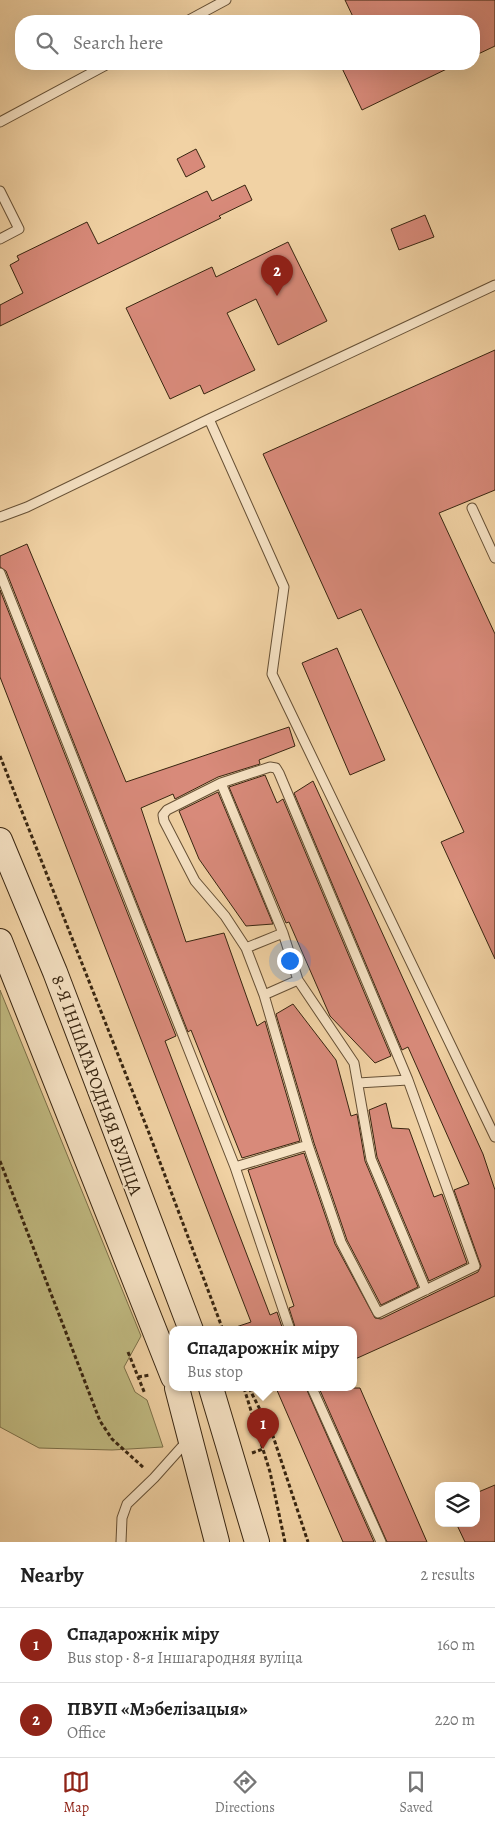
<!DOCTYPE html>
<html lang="en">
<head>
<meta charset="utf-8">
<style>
	body { margin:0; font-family:Alegreya,serif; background:#f2f2f2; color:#222 }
	.controls { position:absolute; right:15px; bottom:15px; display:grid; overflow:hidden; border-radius:10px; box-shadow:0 5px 20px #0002 }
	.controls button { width:45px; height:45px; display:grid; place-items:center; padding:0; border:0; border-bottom:1px solid #e0e0e0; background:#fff; color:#222; font:25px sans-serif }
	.you { position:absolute; left:289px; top:960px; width:18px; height:18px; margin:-12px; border:4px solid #fff; border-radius:50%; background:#1a73e8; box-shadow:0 0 0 8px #1a73e833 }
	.badge { display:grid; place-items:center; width:32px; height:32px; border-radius:50%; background:#8f2418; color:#fff; font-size:16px; font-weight:700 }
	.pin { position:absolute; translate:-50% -41px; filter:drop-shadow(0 1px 2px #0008) }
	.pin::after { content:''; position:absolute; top:26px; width:18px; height:15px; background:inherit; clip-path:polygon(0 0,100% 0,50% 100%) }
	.popup { position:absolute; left:169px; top:1326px; width:188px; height:65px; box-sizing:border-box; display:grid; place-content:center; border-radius:10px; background:#fff; filter:drop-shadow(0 1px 4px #0005); font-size:16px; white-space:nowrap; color:#767676 }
	.popup b { font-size:19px; color:#222 }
	.popup::after { content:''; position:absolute; left:50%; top:100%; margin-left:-10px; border:10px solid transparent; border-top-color:#fff }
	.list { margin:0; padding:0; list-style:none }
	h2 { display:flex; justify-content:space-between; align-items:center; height:65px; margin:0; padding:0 20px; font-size:21px }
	h2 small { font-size:16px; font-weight:400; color:#767676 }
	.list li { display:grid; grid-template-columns:32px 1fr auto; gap:15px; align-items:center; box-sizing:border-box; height:75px; padding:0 20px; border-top:1px solid #e0e0e0 }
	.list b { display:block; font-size:19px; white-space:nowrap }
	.list p { margin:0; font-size:16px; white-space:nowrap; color:#767676 }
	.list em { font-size:16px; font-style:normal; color:#767676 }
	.icon { flex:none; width:28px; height:28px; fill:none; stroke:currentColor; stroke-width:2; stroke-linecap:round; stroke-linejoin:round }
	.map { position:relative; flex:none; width:495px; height:1542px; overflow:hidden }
	.search { position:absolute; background:#fff; box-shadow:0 5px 20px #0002; left:15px; right:15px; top:15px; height:55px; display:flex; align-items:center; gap:12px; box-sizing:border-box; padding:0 18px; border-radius:20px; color:#767676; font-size:19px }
	.sheet { height:215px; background:#fff }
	nav { display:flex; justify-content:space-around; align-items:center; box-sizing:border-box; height:70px; border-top:1px solid #e0e0e0; background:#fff; font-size:14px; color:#767676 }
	nav a { display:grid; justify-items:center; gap:2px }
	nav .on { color:#8f2418 }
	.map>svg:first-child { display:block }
</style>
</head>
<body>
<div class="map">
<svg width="495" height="1542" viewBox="0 0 495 1542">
	<rect width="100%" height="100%" fill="#f1d2a4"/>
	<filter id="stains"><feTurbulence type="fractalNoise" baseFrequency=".004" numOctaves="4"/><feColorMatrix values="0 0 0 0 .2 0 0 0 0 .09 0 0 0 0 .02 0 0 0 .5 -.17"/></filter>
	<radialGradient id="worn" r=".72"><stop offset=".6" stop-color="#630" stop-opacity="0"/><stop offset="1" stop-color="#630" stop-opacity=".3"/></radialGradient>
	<path fill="#c0ba81" stroke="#7c7048" d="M 0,990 L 141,1336 L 124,1367 L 135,1392 L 147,1400 L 163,1447 L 112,1450 L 39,1448 L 0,1427 Z"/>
	<path fill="#d88a7a" stroke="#382510" d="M 345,0 L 495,0 L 495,46 L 474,56 L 474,21 L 355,21 Z
		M 340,64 L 457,64 L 362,110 Z
		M 196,149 L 205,167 L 186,177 L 177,159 Z
		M 245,185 L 252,200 L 219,216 L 221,218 L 0,326 L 0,305 L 23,293 L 10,265 L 19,260 L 17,256 L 87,222 L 98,244 L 207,191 L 212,201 Z
		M 425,215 L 434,237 L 399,250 L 391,229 Z
		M 288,242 L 327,321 L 278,345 L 256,299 L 227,313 L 255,370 L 204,394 L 200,385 L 170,399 L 126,308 L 212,267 L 216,277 Z
		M 495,350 L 495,490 L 439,513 L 495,634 L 495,959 L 441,842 L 464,832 L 361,609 L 338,619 L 263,454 Z
		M 27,544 L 126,782 L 289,727 L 295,746 L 259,760 L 260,764 L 218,777 L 175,799 L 173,794 L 141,808 L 186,942 L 224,933 L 257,1026 L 265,1021 L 300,1141 L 242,1158 L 191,1030 L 188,1032 L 6,571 L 0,567 L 0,556 Z
		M 0,590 L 176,1036 L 165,1041 L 270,1315 L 277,1312 L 283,1330 L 233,1330 L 233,1328 L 251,1322 L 0,677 Z
		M 337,648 L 385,760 L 350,775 L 302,663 Z
		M 265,775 L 277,803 L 283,799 L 391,1056 L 375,1063 L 330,1016 L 289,922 L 286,923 L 229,787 Z
		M 313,781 L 483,1154 L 495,1190 L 495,1296 L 353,1360 L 353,1330 L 296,1330 L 289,1308 L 294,1306 L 248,1170 L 304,1153 L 335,1244 L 375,1318 L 381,1319 L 478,1272 L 481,1266 L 454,1190 L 469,1184 L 408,1047 L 402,1050 L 294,793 Z
		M 218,792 L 273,924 L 246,926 L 199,859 L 179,811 Z
		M 293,1004 L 336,1060 L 351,1116 L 357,1114 L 365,1161 L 418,1287 L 381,1305 L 347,1240 L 314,1143 L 276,1014 Z
		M 386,1103 L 392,1128 L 409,1129 L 434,1197 L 442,1194 L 467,1263 L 429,1281 L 377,1157 L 369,1110 Z
		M 276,1388 L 306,1388 L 374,1542 L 343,1542 Z
		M 319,1388 L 360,1388 L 427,1542 L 387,1542 Z
		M 495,1485 L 495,1542 L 465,1542 L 456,1523 L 476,1523 L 476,1493 Z"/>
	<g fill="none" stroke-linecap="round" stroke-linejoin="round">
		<g stroke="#665035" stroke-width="11">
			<path id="lane" d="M 187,21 L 226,0
				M 0,122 L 108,64
				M 0,191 L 19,229 L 0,239
				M 209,419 L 284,587 L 272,674 L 495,1137
				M 472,508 L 495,558
				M 0,517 L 27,507 L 209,419 L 495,285
				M 0,573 L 235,1167 L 290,1330
				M 270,767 L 276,768 L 279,773 L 408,1080 L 475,1266 L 378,1313 L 341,1242 L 308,1145 L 264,995 L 246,948 L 225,916 L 195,881 L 164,821 L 163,815 L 167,810 L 221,783 Z
				M 221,783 L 283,933 L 298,980 L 354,1063 L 371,1159 L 426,1290
				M 246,948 L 283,933
				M 264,995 L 298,980
				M 358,1083 L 408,1080
				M 235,1167 L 308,1145
				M 312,1388 L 381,1542
				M 121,1542 L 122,1518 L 127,1504 L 154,1478 L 188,1440"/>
		</g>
		<g stroke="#382510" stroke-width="26">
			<path id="secondary" d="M 0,840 L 55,972 L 191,1330
				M 0,941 L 173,1377
				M 177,1388 L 217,1542
				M 211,1388 L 257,1542"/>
		</g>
		<path stroke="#382510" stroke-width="3" stroke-dasharray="4 2.5" stroke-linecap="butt" d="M 0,756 L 149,1133 L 223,1330
			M 0,1161 L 100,1421 L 112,1439 L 144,1468
			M 128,1352 L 145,1394
			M 138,1377 L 150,1375
			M 244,1388 L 270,1472 L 285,1542
			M 249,1388 L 272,1433 L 308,1542
			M 252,1453 L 263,1449"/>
		<use href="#lane" stroke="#f6e2c4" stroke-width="9"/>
		<use href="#secondary" stroke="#f6e2c4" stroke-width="24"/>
	</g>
	<g text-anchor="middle" stroke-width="4" stroke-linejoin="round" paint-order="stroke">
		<g font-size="18" fill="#382510" stroke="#f6e2c4">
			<text transform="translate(97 1085) rotate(70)" y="6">8-Я ІНШАГАРОДНЯЯ ВУЛІЦА</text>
		</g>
	</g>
	<rect width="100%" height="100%" filter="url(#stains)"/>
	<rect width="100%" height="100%" fill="url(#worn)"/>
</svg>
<div class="controls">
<button><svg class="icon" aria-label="layers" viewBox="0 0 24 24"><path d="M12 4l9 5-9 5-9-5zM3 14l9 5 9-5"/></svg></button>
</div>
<div class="you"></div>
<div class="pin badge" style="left:263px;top:1449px">1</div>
<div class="popup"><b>Спадарожнік міру</b>Bus stop</div>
<div class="pin badge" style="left:277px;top:296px">2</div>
<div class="search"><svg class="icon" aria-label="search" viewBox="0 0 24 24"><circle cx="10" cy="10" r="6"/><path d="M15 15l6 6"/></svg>Search here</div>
</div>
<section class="sheet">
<h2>Nearby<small>2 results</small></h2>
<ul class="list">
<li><span class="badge">1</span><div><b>Спадарожнік міру</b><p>Bus stop · 8-я Іншагародняя вуліца</p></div><em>160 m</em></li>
<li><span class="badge">2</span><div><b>ПВУП «Мэбелізацыя»</b><p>Office</p></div><em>220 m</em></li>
</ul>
</section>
<nav>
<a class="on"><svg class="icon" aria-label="map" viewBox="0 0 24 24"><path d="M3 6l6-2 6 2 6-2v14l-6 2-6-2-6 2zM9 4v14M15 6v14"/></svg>Map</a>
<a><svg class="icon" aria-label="directions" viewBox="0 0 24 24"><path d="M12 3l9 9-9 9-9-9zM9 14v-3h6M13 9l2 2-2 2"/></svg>Directions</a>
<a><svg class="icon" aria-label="saved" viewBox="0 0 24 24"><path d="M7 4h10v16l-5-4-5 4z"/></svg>Saved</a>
</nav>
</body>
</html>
